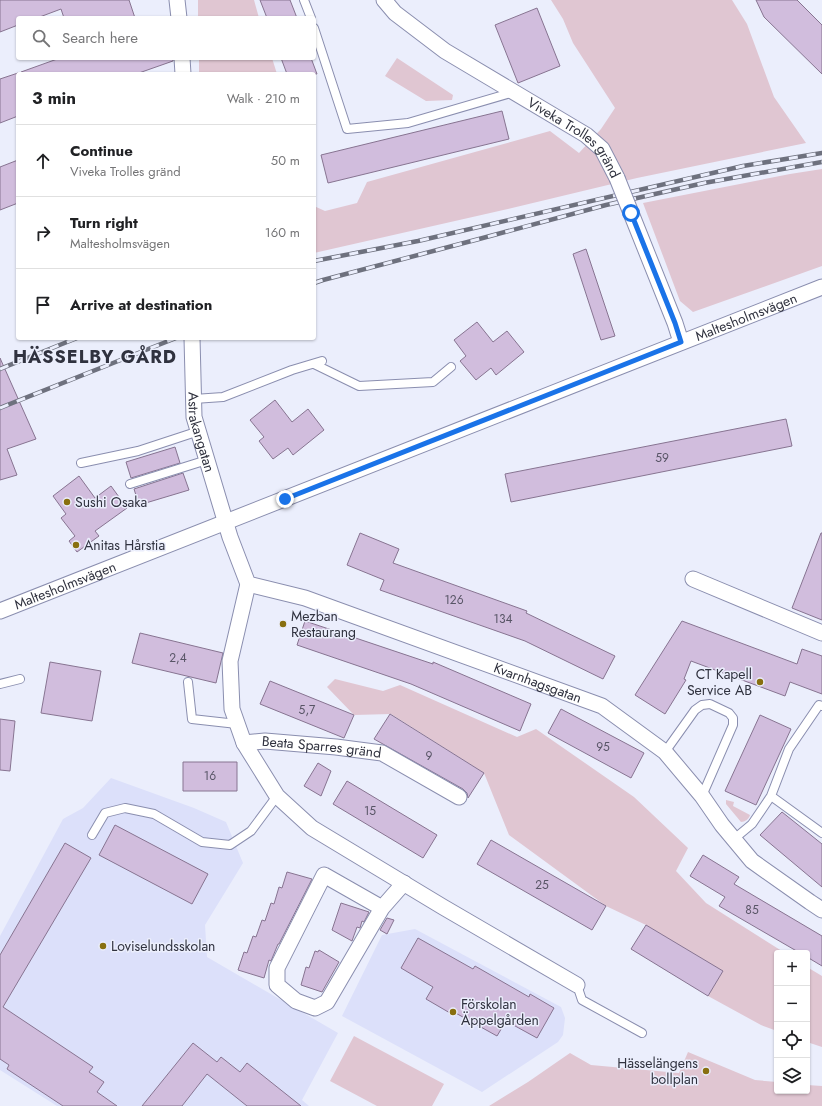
<!DOCTYPE html>
<html lang="en">
<head>
<meta charset="utf-8">
<style>
	body { margin:0; font-family:Jost,sans-serif; background:#f2f2f2; color:#202124 }
	.controls { position:absolute; right:12px; bottom:12px; display:grid; overflow:hidden; border-radius:4px; box-shadow:0 1px 3px #0004 }
	.controls button { width:36px; height:36px; display:grid; place-items:center; padding:0; border:0; border-bottom:1px solid #e0e0e0; background:#fff; color:#202124; font:20px sans-serif }
	.stop { position:absolute; width:12px; height:12px; margin:-9px; border:3px solid #1a73e8; border-radius:50%; background:#fff }
	.stop.end { background:#1a73e8; border-color:#fff; box-shadow:0 1px 4px #0008 }
	.list { margin:0; padding:0; list-style:none }
	h2 { display:flex; justify-content:space-between; align-items:center; height:52px; margin:0; padding:0 16px; font-size:17px }
	h2 small { font-size:13px; font-weight:400; color:#757577 }
	.list li { display:grid; grid-template-columns:26px 1fr auto; gap:12px; align-items:center; box-sizing:border-box; height:72px; padding:0 16px; border-top:1px solid #e0e0e0 }
	.list b { display:block; font-size:15px; white-space:nowrap }
	.list p { margin:0; font-size:13px; white-space:nowrap; color:#757577 }
	.list em { font-size:13px; font-style:normal; color:#757577 }
	.icon { flex:none; width:22px; height:22px; fill:none; stroke:currentColor; stroke-width:2; stroke-linecap:round; stroke-linejoin:round }
	.map { position:relative; flex:none; width:822px; height:1106px; overflow:hidden }
	.search { position:absolute; background:#fff; box-shadow:0 1px 3px #0004; left:16px; top:16px; width:300px; height:44px; display:flex; align-items:center; gap:10px; box-sizing:border-box; padding:0 14px; border-radius:4px; color:#757577; font-size:15px }
	.panel { position:absolute; background:#fff; box-shadow:0 1px 3px #0004; left:16px; top:72px; width:300px; height:268px; border-radius:4px }
	.map>svg:first-child { display:block }
</style>
</head>
<body>
<div class="map">
<svg width="822" height="1106" viewBox="0 0 822 1106">
	<rect width="100%" height="100%" fill="#ebeefc"/>
	<path fill="#dce0fa" d="M 111,778 L 194,808 L 226,822 L 243,863 L 205,925 L 207,957 L 338,1033 L 302,1100 L 309,1106 L 57,1106 L 0,1070 L 0,936 L 63,819 L 83,808 Z
		M 415,929 L 561,1007 L 565,1018 L 563,1035 L 558,1042 L 482,1092 L 342,1016 L 382,935 Z"/>
	<path fill="#e0c6d2" d="M 198,0 L 254,0 L 259,18 L 198,18 Z
		M 551,0 L 732,0 L 747,24 L 774,97 L 806,143 L 637,178 L 512,208 L 314,253 L 314,206 L 325,211 L 357,203 L 367,182 L 550,131 L 579,153 L 601,129 L 615,108 L 573,43 L 563,19 Z
		M 199,58 L 272,58 L 277,74 L 199,74 Z
		M 397,58 L 453,95 L 452,100 L 426,101 L 385,76 Z
		M 822,169 L 822,266 L 693,312 L 680,301 L 643,203 L 790,174 Z
		M 335,679 L 383,691 L 400,685 L 517,737 L 536,729 L 634,797 L 688,848 L 676,871 L 706,903 L 785,953 L 777,953 L 777,1031 L 761,1025 L 708,996 L 722,971 L 646,925 L 606,906 L 509,835 L 484,773 L 391,714 L 354,715 L 327,687 Z
		M 726,800 L 734,802 L 733,806 L 750,815 C 749,819 745,822 741,822 L 726,804 Z
		M 807,967 L 822,976 L 822,1047 L 807,1042 Z
		M 354,1036 L 444,1084 L 432,1106 L 377,1106 L 330,1081 Z
		M 688,1052 L 755,1080 L 777,1082 L 777,1091 L 807,1091 L 807,1085 L 822,1086 L 822,1106 L 489,1106 L 528,1082 L 570,1053 L 591,1065 L 679,1073 Z"/>
	<path fill="#d1bddd" stroke="#877491" d="M 0,0 L 129,0 L 135,18 L 64,18 L 61,9 L 37,18 L 18,18 L 18,25 L 0,32 Z
		M 260,0 L 290,0 L 297,18 L 267,18 Z
		M 756,0 L 797,0 L 822,25 L 822,74 L 764,17 Z
		M 537,8 L 560,66 L 518,83 L 495,25 Z
		M 60,58 L 173,58 L 173,61 L 136,74 L 21,74 L 21,72 Z
		M 281,58 L 311,58 L 317,74 L 287,74 Z
		M 18,73 L 18,116 L 0,123 L 0,79 Z
		M 502,111 L 509,139 L 328,183 L 321,155 Z
		M 18,160 L 18,203 L 0,210 L 0,167 Z
		M 586,249 L 615,336 L 601,340 L 573,254 Z
		M 477,322 L 493,342 L 507,331 L 524,352 L 496,375 L 491,368 L 476,380 L 460,361 L 466,356 L 454,340 Z
		M 0,358 L 36,439 L 7,449 L 17,475 L 0,480 Z
		M 275,400 L 292,422 L 308,409 L 324,430 L 293,455 L 288,448 L 273,459 L 259,441 L 264,437 L 250,420 Z
		M 786,419 L 792,446 L 511,502 L 505,474 Z
		M 175,447 L 180,463 L 131,478 L 126,462 Z
		M 183,473 L 189,490 L 139,505 L 134,489 Z
		M 79,476 L 95,498 L 111,486 L 127,508 L 95,531 L 99,536 L 77,552 L 69,541 L 75,536 L 61,518 L 66,514 L 53,496 Z
		M 360,533 L 399,549 L 393,563 L 527,611 L 526,613 L 615,656 L 603,679 L 525,641 L 380,590 L 384,580 L 347,565 Z
		M 821,533 L 822,533 L 822,620 L 792,608 Z
		M 305,621 L 433,664 L 433,662 L 531,704 L 520,731 L 411,684 L 297,645 Z
		M 682,621 L 797,664 L 802,649 L 822,656 L 822,694 L 790,682 L 785,696 L 691,661 L 684,679 L 686,680 L 665,714 L 635,695 Z
		M 140,633 L 223,653 L 216,683 L 132,663 Z
		M 50,662 L 101,671 L 92,721 L 41,713 Z
		M 270,681 L 354,715 L 344,738 L 260,704 Z
		M 561,709 L 644,753 L 631,778 L 548,733 Z
		M 390,714 L 484,773 L 468,798 L 467,793 L 463,789 L 374,739 Z
		M 760,715 L 791,729 L 756,805 L 725,791 Z
		M 0,719 L 15,721 L 10,771 L 0,770 Z
		M 183,762 L 237,762 L 237,791 L 183,791 Z
		M 318,763 L 331,771 L 321,796 L 304,786 Z
		M 347,781 L 437,835 L 423,858 L 333,804 Z
		M 782,812 L 822,844 L 822,887 L 760,835 Z
		M 115,825 L 208,874 L 192,904 L 99,855 Z
		M 491,840 L 606,906 L 592,930 L 477,864 Z
		M 65,843 L 91,858 L 3,1007 L 93,1067 L 89,1072 L 104,1082 L 97,1092 L 117,1106 L 63,1106 L 7,1069 L 9,1065 L 0,1059 L 0,955 Z
		M 703,855 L 739,877 L 734,884 L 822,936 L 822,966 L 807,957 L 807,953 L 800,953 L 719,906 L 725,897 L 690,876 Z
		M 287,872 L 312,879 L 279,944 L 278,944 L 271,961 L 269,960 L 264,978 L 238,970 L 244,952 L 247,953 L 253,936 L 256,937 L 262,920 L 265,921 L 271,903 L 274,904 L 279,887 L 282,888 Z
		M 341,903 L 369,912 L 364,922 L 362,921 L 360,928 L 357,927 L 352,941 L 332,930 Z
		M 387,918 L 394,920 L 387,934 L 380,930 Z
		M 646,925 L 723,971 L 708,996 L 631,949 Z
		M 418,938 L 473,969 L 475,966 L 529,997 L 530,994 L 554,1008 L 537,1038 L 506,1021 L 497,1036 L 452,1011 L 450,1013 L 426,999 L 433,987 L 401,968 Z
		M 319,950 L 339,962 L 322,992 L 301,985 L 306,967 L 309,968 L 315,951 L 318,952 Z
		M 193,1043 L 217,1062 L 221,1057 L 240,1072 L 247,1063 L 301,1106 L 247,1106 L 207,1074 L 182,1106 L 142,1106 Z"/>
	<g fill="none" stroke-linecap="round" stroke-linejoin="round">
		<g stroke="#8a8eaf" stroke-width="10">
			<path id="service" d="M 304,0 L 311,18
				M 314,28 L 347,129 L 408,123 L 514,92
				M 314,364 L 359,386 L 433,382 L 451,367
				M 194,399 L 223,397 L 292,370 L 322,361
				M 81,463 L 138,451 L 199,431
				M 130,484 L 207,460
				M 188,682 L 192,719 L 237,724
				M 0,684 L 20,679
				M 665,752 L 695,710 L 702,705 L 710,704 L 729,713 L 733,718 L 733,725 L 702,796
				M 771,796 L 789,749 L 819,705 L 822,706
				M 92,835 L 105,813 L 125,808 L 154,814 L 202,842 L 230,845 L 251,831 L 277,796
				M 734,839 L 752,824 L 771,796 L 822,833
				M 577,985 L 582,1000 L 642,1033"/>
		</g>
		<g stroke="#8a8eaf" stroke-width="17">
			<g id="minor">
				<path d="M 177,0 L 179,18"/>
				<path id="s1" d="M 384,0 L 395,13 L 445,51 L 586,135 L 602,149 L 617,178"/>
				<path d="M 182,58 L 183,74"/>
				<path d="M 631,213 L 675,323 L 681,342"/>
				<path id="s2" d="M 192,338 L 194,417 L 230,537 L 248,584 L 305,598 L 602,706 L 665,752 L 702,796 L 722,825 L 752,861 L 810,902 L 822,910"/>
				<path d="M 693,579 L 822,633"/>
				<path d="M 248,584 L 230,661 L 232,709 L 244,743 L 277,796 L 312,828 L 443,907 L 577,985"/>
				<path id="s3" d="M 0,611 L 822,287"/>
				<path id="s4" d="M 244,743 L 265,741 L 336,747 L 382,753 L 459,797"/>
				<path d="M 382,908 L 327,1002 L 315,1008 L 296,1001 L 277,985 L 277,968 L 324,875 L 382,908 L 404,883"/>
			</g>
		</g>
		<use href="#service" stroke="#fff" stroke-width="8"/>
		<use href="#minor" stroke="#fff" stroke-width="15"/>
		<g stroke="#6e717e" stroke-width="4.5">
			<path id="rail" d="M 314,261 L 418,241 L 743,166 L 822,153
				M 314,283 L 323,280 L 479,239 L 606,205 L 704,183 L 822,162
				M 0,369 L 77,338
				M 0,408 L 176,338"/>
		</g>
		<use href="#rail" stroke="#ebeefc" stroke-width="3" stroke-dasharray="9" stroke-linecap="butt"/>
		<g stroke="#8a8eaf" stroke-width="17" stroke-linecap="butt">
			<path id="minor-bridge" d="M 617,178 L 631,213"/>
		</g>
		<use href="#minor-bridge" stroke="#fff" stroke-width="15"/>
	</g>
	<g fill="none" stroke-linecap="round" stroke-linejoin="round">
		<path stroke="#1a73e8" stroke-width="5" d="M 285,499 L 681,342 L 675,323 L 631,213"/>
	</g>
	<g fill="#886f0f" stroke="#ebeefc" stroke-width="1.5">
		<circle cx="67" cy="502" r="4"/>
		<circle cx="76" cy="545" r="4"/>
		<circle cx="283" cy="624" r="4"/>
		<circle cx="760" cy="682" r="4"/>
		<circle cx="103" cy="946" r="4"/>
		<circle cx="453" cy="1012" r="4"/>
		<circle cx="706" cy="1071" r="4"/>
	</g>
	<g text-anchor="middle" stroke-width="3" stroke-linejoin="round" paint-order="stroke">
		<g font-size="12" fill="#585566">
			<text x="662" y="462">59</text>
			<text x="454" y="604">126</text>
			<text x="503" y="623">134</text>
			<text x="178" y="662">2,4</text>
			<text x="307" y="714">5,7</text>
			<text x="603" y="751">95</text>
			<text x="429" y="760">9</text>
			<text x="210" y="780">16</text>
			<text x="370" y="815">15</text>
			<text x="542" y="889">25</text>
			<text x="752" y="914">85</text>
		</g>
		<g font-size="14" fill="#30323f" stroke="#ebeefc">
			<text dy="5" stroke="none"><textPath href="#s1" startOffset="237">Viveka Trolles gränd</textPath></text>
			<text dy="5" stroke="none"><textPath href="#s3" startOffset="802">Maltesholmsvägen</textPath></text>
			<text dy="5" stroke="none"><textPath href="#s2" startOffset="95">Astrakangatan</textPath></text>
			<text dy="5" stroke="none"><textPath href="#s3" startOffset="70">Maltesholmsvägen</textPath></text>
			<text dy="5" stroke="none"><textPath href="#s2" startOffset="561">Kvarnhagsgatan</textPath></text>
			<text dy="5" stroke="none"><textPath href="#s4" startOffset="78">Beata Sparres gränd</textPath></text>
		</g>
		<g font-size="14" fill="#30323f" stroke="#ebeefc" text-anchor="start">
			<text x="75" y="507">Sushi Osaka</text>
			<text x="84" y="550">Anitas Hårstia</text>
			<text x="291" y="621">Mezban<tspan x="291" dy="16">Restaurang</tspan></text>
			<text x="752" y="679" text-anchor="end">CT Kapell<tspan x="752" dy="16">Service AB</tspan></text>
			<text x="111" y="951">Loviselundsskolan</text>
			<text x="461" y="1009">Förskolan<tspan x="461" dy="16">Äppelgården</tspan></text>
			<text x="698" y="1068" text-anchor="end">Hässelängens<tspan x="698" dy="16">bollplan</tspan></text>
		</g>
		<g font-size="18" font-weight="bold" letter-spacing="1" fill="#30323f" stroke="#ebeefc">
			<text x="95" y="363">HÄSSELBY GÅRD</text>
		</g>
	</g>
</svg>
<div class="controls">
<button>+</button>
<button>−</button>
<button><svg class="icon" aria-label="locate" viewBox="0 0 24 24"><circle cx="12" cy="12" r="6"/><path d="M12 2v4M12 18v4M2 12h4M18 12h4"/></svg></button>
<button><svg class="icon" aria-label="layers" viewBox="0 0 24 24"><path d="M12 4l9 5-9 5-9-5zM3 14l9 5 9-5"/></svg></button>
</div>
<div class="stop" style="left:631px;top:213px"></div>
<div class="stop end" style="left:285px;top:499px"></div>
<div class="search"><svg class="icon" aria-label="search" viewBox="0 0 24 24"><circle cx="10" cy="10" r="6"/><path d="M15 15l6 6"/></svg>Search here</div>
<section class="panel">
<h2>3 min<small>Walk · 210 m</small></h2>
<ul class="list">
<li><svg class="icon" aria-label="ahead" viewBox="0 0 24 24"><path d="M12 20V5M6 11l6-6 6 6"/></svg><div><b>Continue</b><p>Viveka Trolles gränd</p></div><em>50 m</em></li>
<li><svg class="icon" aria-label="right" viewBox="0 0 24 24"><path d="M7 20v-9h11M14 6l5 5-5 5"/></svg><div><b>Turn right</b><p>Maltesholmsvägen</p></div><em>160 m</em></li>
<li><svg class="icon" aria-label="arrive" viewBox="0 0 24 24"><path d="M6 21V4h12l-3 4 3 4H6"/></svg><div><b>Arrive at destination</b></div></li>
</ul>
</section>
</div>
</body>
</html>
